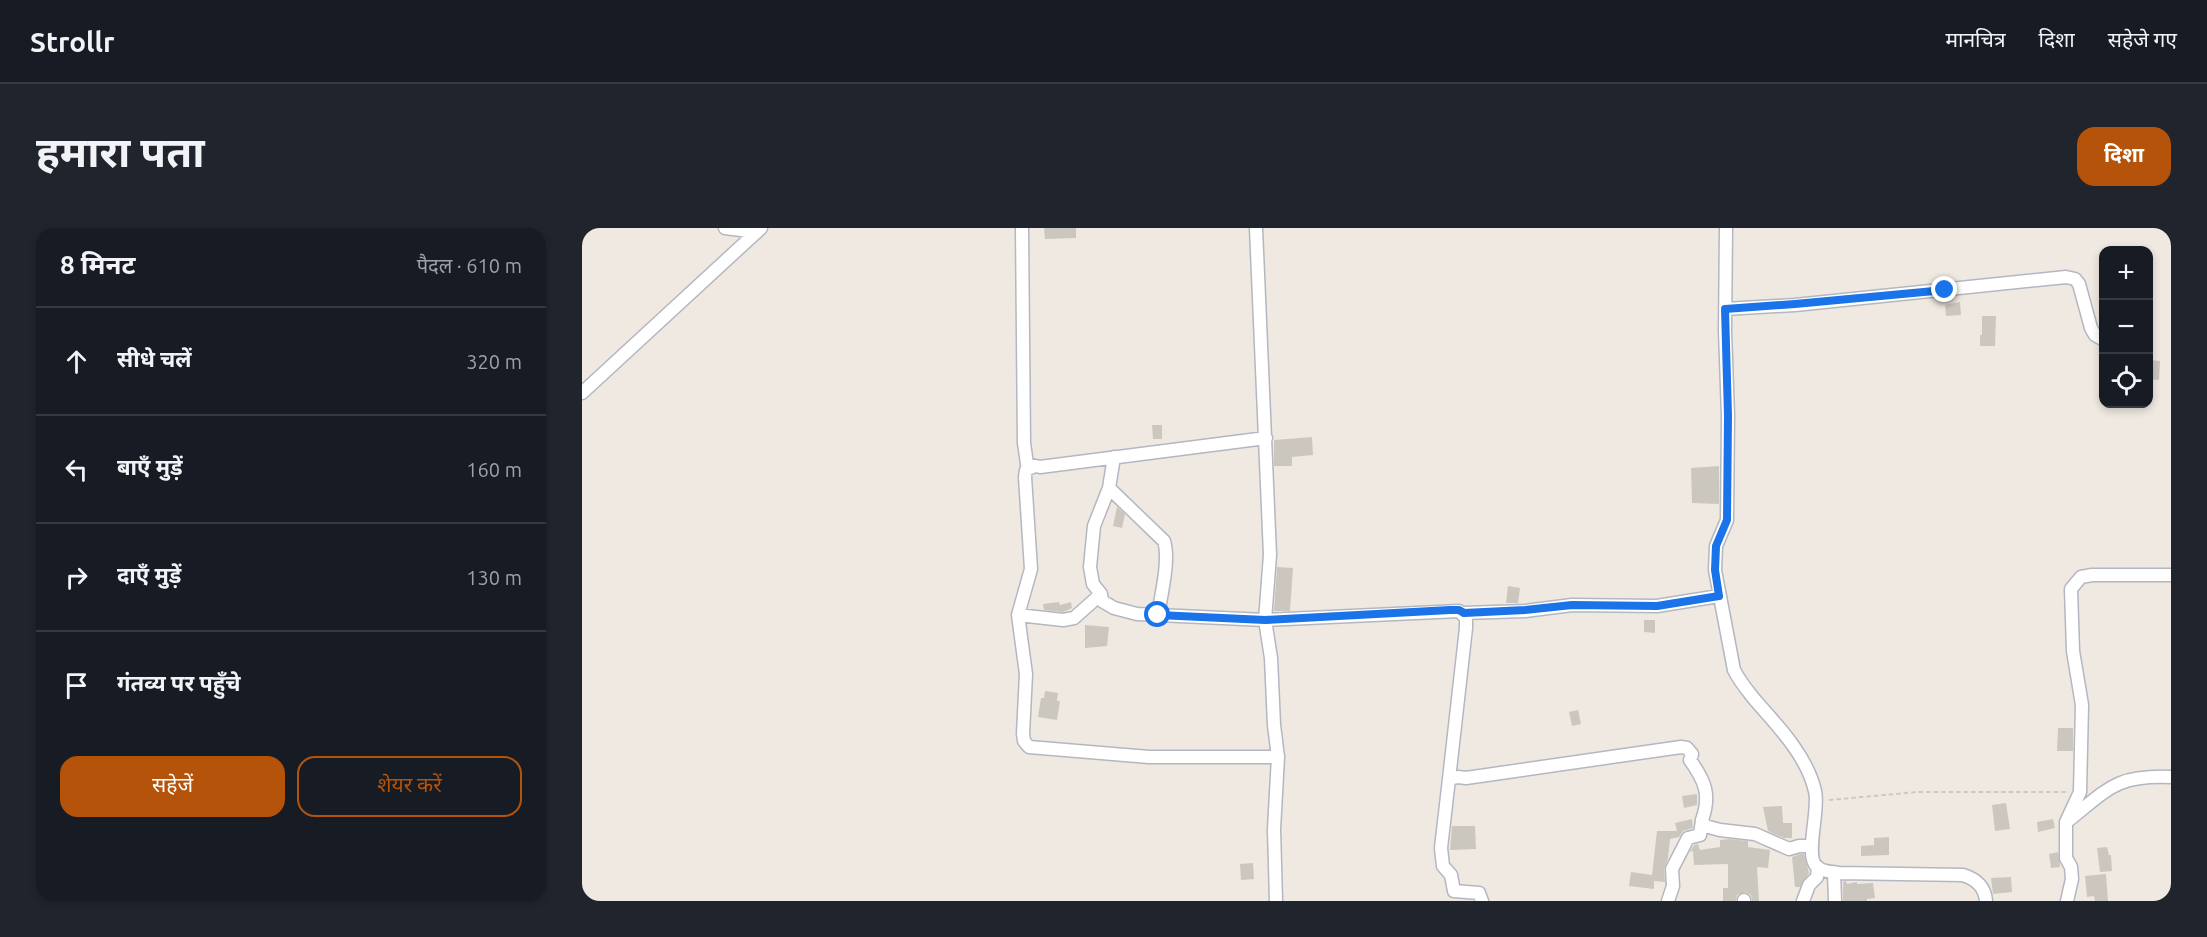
<!DOCTYPE html>
<html lang="hi">
<head>
<meta charset="utf-8">
<style>
	body { margin:0; font-family:Ubuntu,"Noto Sans Devanagari",sans-serif; background:#20242c; color:#f1f3f6 }
	.controls { position:absolute; right:18px; top:18px; display:grid; overflow:hidden; border-radius:12px; box-shadow:0 3px 9px #0003 }
	.controls button { width:54px; height:54px; display:grid; place-items:center; padding:0; border:0; border-bottom:2px solid #363941; background:#171b24; color:#f1f3f6; font:30px sans-serif }
	.stop { position:absolute; width:18px; height:18px; margin:-14px; border:4px solid #1a73e8; border-radius:50%; background:#fff }
	.stop.end { background:#1a73e8; border-color:#fff; box-shadow:0 2px 6px #0008 }
	.list { margin:0; padding:0; list-style:none }
	h2 { display:flex; justify-content:space-between; align-items:center; height:78px; margin:0; padding:0 24px; font-size:26px }
	h2 small { font-size:20px; font-weight:400; color:#9ea1a6 }
	.list li { display:grid; grid-template-columns:39px 1fr auto; gap:18px; align-items:center; box-sizing:border-box; height:108px; padding:0 24px; border-top:2px solid #363941 }
	.list b { display:block; font-size:22px; white-space:nowrap }
	.list em { font-size:20px; font-style:normal; color:#9ea1a6 }
	.actions { display:flex; gap:12px; padding:18px 24px }
	.actions a { flex:1; padding:14px 0; border:2px solid #b45309; border-radius:18px; text-align:center; font-size:21px; color:#b45309 }
	.actions .main { background:#b45309; color:#fff }
	.icon { flex:none; width:33px; height:33px; fill:none; stroke:currentColor; stroke-width:2; stroke-linecap:round; stroke-linejoin:round }
	.map { position:relative; flex:none; width:1589px; height:673px; overflow:hidden; border-radius:18px }
	header { display:flex; align-items:center; gap:36px; box-sizing:border-box; height:84px; padding:0 30px; background:#171b24; border-bottom:2px solid #363941 }
	header strong { font-size:28px }
	nav { display:flex; gap:33px; margin-inline-start:auto; font-size:21px }
	.intro { display:flex; align-items:center; justify-content:space-between; box-sizing:border-box; height:144px; padding:0 36px }
	h1 { margin:0; font-size:42px }
	.button { padding:15px 27px; border-radius:18px; background:#b45309; color:#fff; font-size:21px; font-weight:700 }
	main { display:flex; gap:36px; padding:0 36px }
	aside { flex:1; background:#171b24; border-radius:18px; box-shadow:0 3px 9px #0003 }
	.map>svg:first-child { display:block }
</style>
</head>
<body>
<header>
<strong>Strollr</strong>
<nav><a>मानचित्र</a><a>दिशा</a><a>सहेजे गए</a></nav>
</header>
<div class="intro"><h1>हमारा पता</h1><a class="button">दिशा</a></div>
<main>
<aside>
<h2>8 मिनट<small>पैदल · 610 m</small></h2>
<ul class="list">
<li><svg class="icon" aria-label="ahead" viewBox="0 0 24 24"><path d="M12 20V5M6 11l6-6 6 6"/></svg><div><b>सीधे चलें</b></div><em>320 m</em></li>
<li><svg class="icon" aria-label="left" viewBox="0 0 24 24"><path d="M17 20v-9H6M10 6l-5 5 5 5"/></svg><div><b>बाएँ मुड़ें</b></div><em>160 m</em></li>
<li><svg class="icon" aria-label="right" viewBox="0 0 24 24"><path d="M7 20v-9h11M14 6l5 5-5 5"/></svg><div><b>दाएँ मुड़ें</b></div><em>130 m</em></li>
<li><svg class="icon" aria-label="arrive" viewBox="0 0 24 24"><path d="M6 21V4h12l-3 4 3 4H6"/></svg><div><b>गंतव्य पर पहुँचे</b></div></li>
</ul>
<div class="actions"><a class="main">सहेजें</a><a>शेयर करें</a></div>
</aside>
<div class="map">
<svg width="1589" height="673" viewBox="0 0 1589 673">
	<rect width="100%" height="100%" fill="#efe9e1"/>
	<path fill="#cbc7bf" d="M 462,0 L 494,0 L 494,10 L 463,11 Z
		M 1378,74 L 1379,87 L 1364,88 L 1363,77 Z
		M 1400,88 L 1414,88 L 1413,118 L 1398,118 L 1398,107 L 1400,107 Z
		M 1566,132 L 1578,133 L 1577,152 L 1566,151 Z
		M 570,197 L 580,197 L 580,211 L 571,211 Z
		M 730,209 L 731,227 L 710,229 L 710,238 L 692,238 L 692,212 Z
		M 1137,238 L 1137,276 L 1110,275 L 1109,240 Z
		M 535,279 L 543,286 L 540,300 L 531,298 Z
		M 695,339 L 711,340 L 708,383 L 692,383 Z
		M 926,358 L 938,360 L 936,375 L 924,375 Z
		M 477,374 L 478,377 L 489,374 L 490,380 L 481,384 L 462,382 L 461,376 Z
		M 1062,392 L 1073,392 L 1073,405 L 1062,404 Z
		M 503,397 L 527,399 L 525,418 L 503,420 Z
		M 463,463 L 476,465 L 475,473 L 478,473 L 475,492 L 456,489 L 459,470 L 462,470 Z
		M 996,482 L 999,496 L 990,498 L 987,484 Z
		M 1476,500 L 1491,500 L 1491,523 L 1475,523 Z
		M 1115,566 L 1115,577 L 1102,580 L 1100,568 Z
		M 1424,575 L 1428,601 L 1413,603 L 1410,577 Z
		M 1200,578 L 1201,595 L 1210,595 L 1210,610 L 1202,610 L 1186,603 L 1181,579 Z
		M 1110,591 L 1111,600 L 1101,603 L 1097,609 L 1088,611 L 1086,630 L 1082,641 L 1083,654 L 1072,653 L 1072,661 L 1047,658 L 1049,644 L 1070,647 L 1075,603 L 1095,603 L 1093,595 Z
		M 1471,591 L 1473,600 L 1456,604 L 1455,594 Z
		M 870,598 L 893,598 L 894,621 L 868,622 Z
		M 1307,609 L 1307,627 L 1279,628 L 1279,618 L 1292,617 L 1292,610 Z
		M 1148,611 L 1166,613 L 1166,619 L 1188,622 L 1186,640 L 1175,639 L 1177,673 L 1170,673 L 1169,667 L 1163,664 L 1155,667 L 1154,673 L 1141,673 L 1141,660 L 1146,660 L 1146,636 L 1112,637 L 1111,623 L 1108,624 L 1112,617 L 1116,616 L 1118,622 L 1138,619 L 1138,612 Z
		M 1525,619 L 1527,627 L 1529,627 L 1530,643 L 1518,644 L 1515,620 Z
		M 1476,624 L 1478,639 L 1469,640 L 1467,626 Z
		M 1218,626 L 1222,626 L 1227,645 L 1218,659 L 1213,659 L 1210,629 Z
		M 671,635 L 672,651 L 659,652 L 658,636 Z
		M 1524,646 L 1526,673 L 1513,673 L 1512,668 L 1505,669 L 1503,648 Z
		M 1429,649 L 1430,664 L 1411,666 L 1409,650 Z
		M 1264,653 L 1265,656 L 1275,654 L 1275,656 L 1291,655 L 1293,670 L 1285,671 L 1285,673 L 1261,673 L 1261,654 Z"/>
	<g fill="none" stroke-linecap="round" stroke-linejoin="round">
		<g stroke="#b4b7c1" stroke-width="15">
			<path id="minor" d="M 143,0 L 175,4
				M 440,0 L 442,215 L 445,236 L 458,239 L 684,210
				M 674,0 L 688,327 L 683,392 L 689,430 L 692,497 L 696,529 L 692,601 L 694,673
				M 1144,0 L 1143,103 L 1146,188 L 1145,292 L 1134,318 L 1133,342 L 1152,442 C 1158,454 1165,462 1173,472 C 1196,498 1225,528 1233,563 C 1238,582 1222,628 1235,639 C 1241,644 1250,644 1257,645 L 1381,647 C 1394,651 1403,659 1404,673
				M 1143,81 L 1213,77 L 1484,49 L 1493,51 L 1497,56 L 1509,100 L 1513,107 L 1522,112
				M 0,165 L 179,0
				M 532,229 L 527,260 L 512,298 L 508,339 L 511,356 L 519,366 L 520,373 L 532,380 L 555,386 L 683,392 L 877,383 L 884,390 L 884,400 L 867,551 L 876,549 L 884,550 L 1099,519 L 1105,520 L 1110,526 L 1108,532 C 1123,553 1129,567 1120,592 L 1123,598 L 1138,602 L 1173,606 L 1207,621 L 1217,618 L 1230,618
				M 453,238 L 444,242 L 443,249 L 449,341 L 436,387 L 481,392 L 492,390 L 519,366
				M 527,260 L 582,313 C 588,332 579,367 576,387
				M 882,385 L 943,383 L 990,377 L 1075,378 L 1137,368
				M 436,387 L 444,446 L 441,506 L 442,513 L 447,519 L 567,529 L 696,529
				M 867,551 L 859,620 L 861,638 L 869,647 L 872,663 L 897,665 L 900,673
				M 1487,592 C 1527,560 1534,547 1589,549
				M 1252,644 L 1253,673
				M 1162,672 L 1162,673
				M 1086,673 L 1091,658 L 1090,641 L 1106,610 L 1118,607 L 1120,592
				M 1221,673 L 1227,657 L 1235,649 L 1236,639
				M 1485,673 L 1490,651 L 1489,639 L 1484,630 L 1484,594 L 1498,564 L 1500,477 L 1491,423 L 1489,361 L 1499,349 L 1510,347 L 1589,347"/>
		</g>
		<path stroke="#c9c9c9" stroke-width="2" stroke-dasharray="4.5 3" stroke-linecap="butt" d="M 1247,572 L 1335,564 L 1487,564"/>
		<use href="#minor" stroke="#fff" stroke-width="12"/>
	</g>
	<g fill="none" stroke-linecap="round" stroke-linejoin="round">
		<path stroke="#1a73e8" stroke-width="8" d="M 576,387 L 683,392 L 868,382 L 877,382 L 882,385 L 943,382 L 990,377 L 1075,378 L 1137,368 L 1133,342 L 1134,318 L 1145,292 L 1146,188 L 1143,81 L 1213,76 L 1363,62"/>
	</g>
</svg>
<div class="controls">
<button>+</button>
<button>−</button>
<button><svg class="icon" aria-label="locate" viewBox="0 0 24 24"><circle cx="12" cy="12" r="6"/><path d="M12 2v4M12 18v4M2 12h4M18 12h4"/></svg></button>
</div>
<div class="stop" style="left:576px;top:387px"></div>
<div class="stop end" style="left:1363px;top:62px"></div>
</div>
</main>
</body>
</html>
